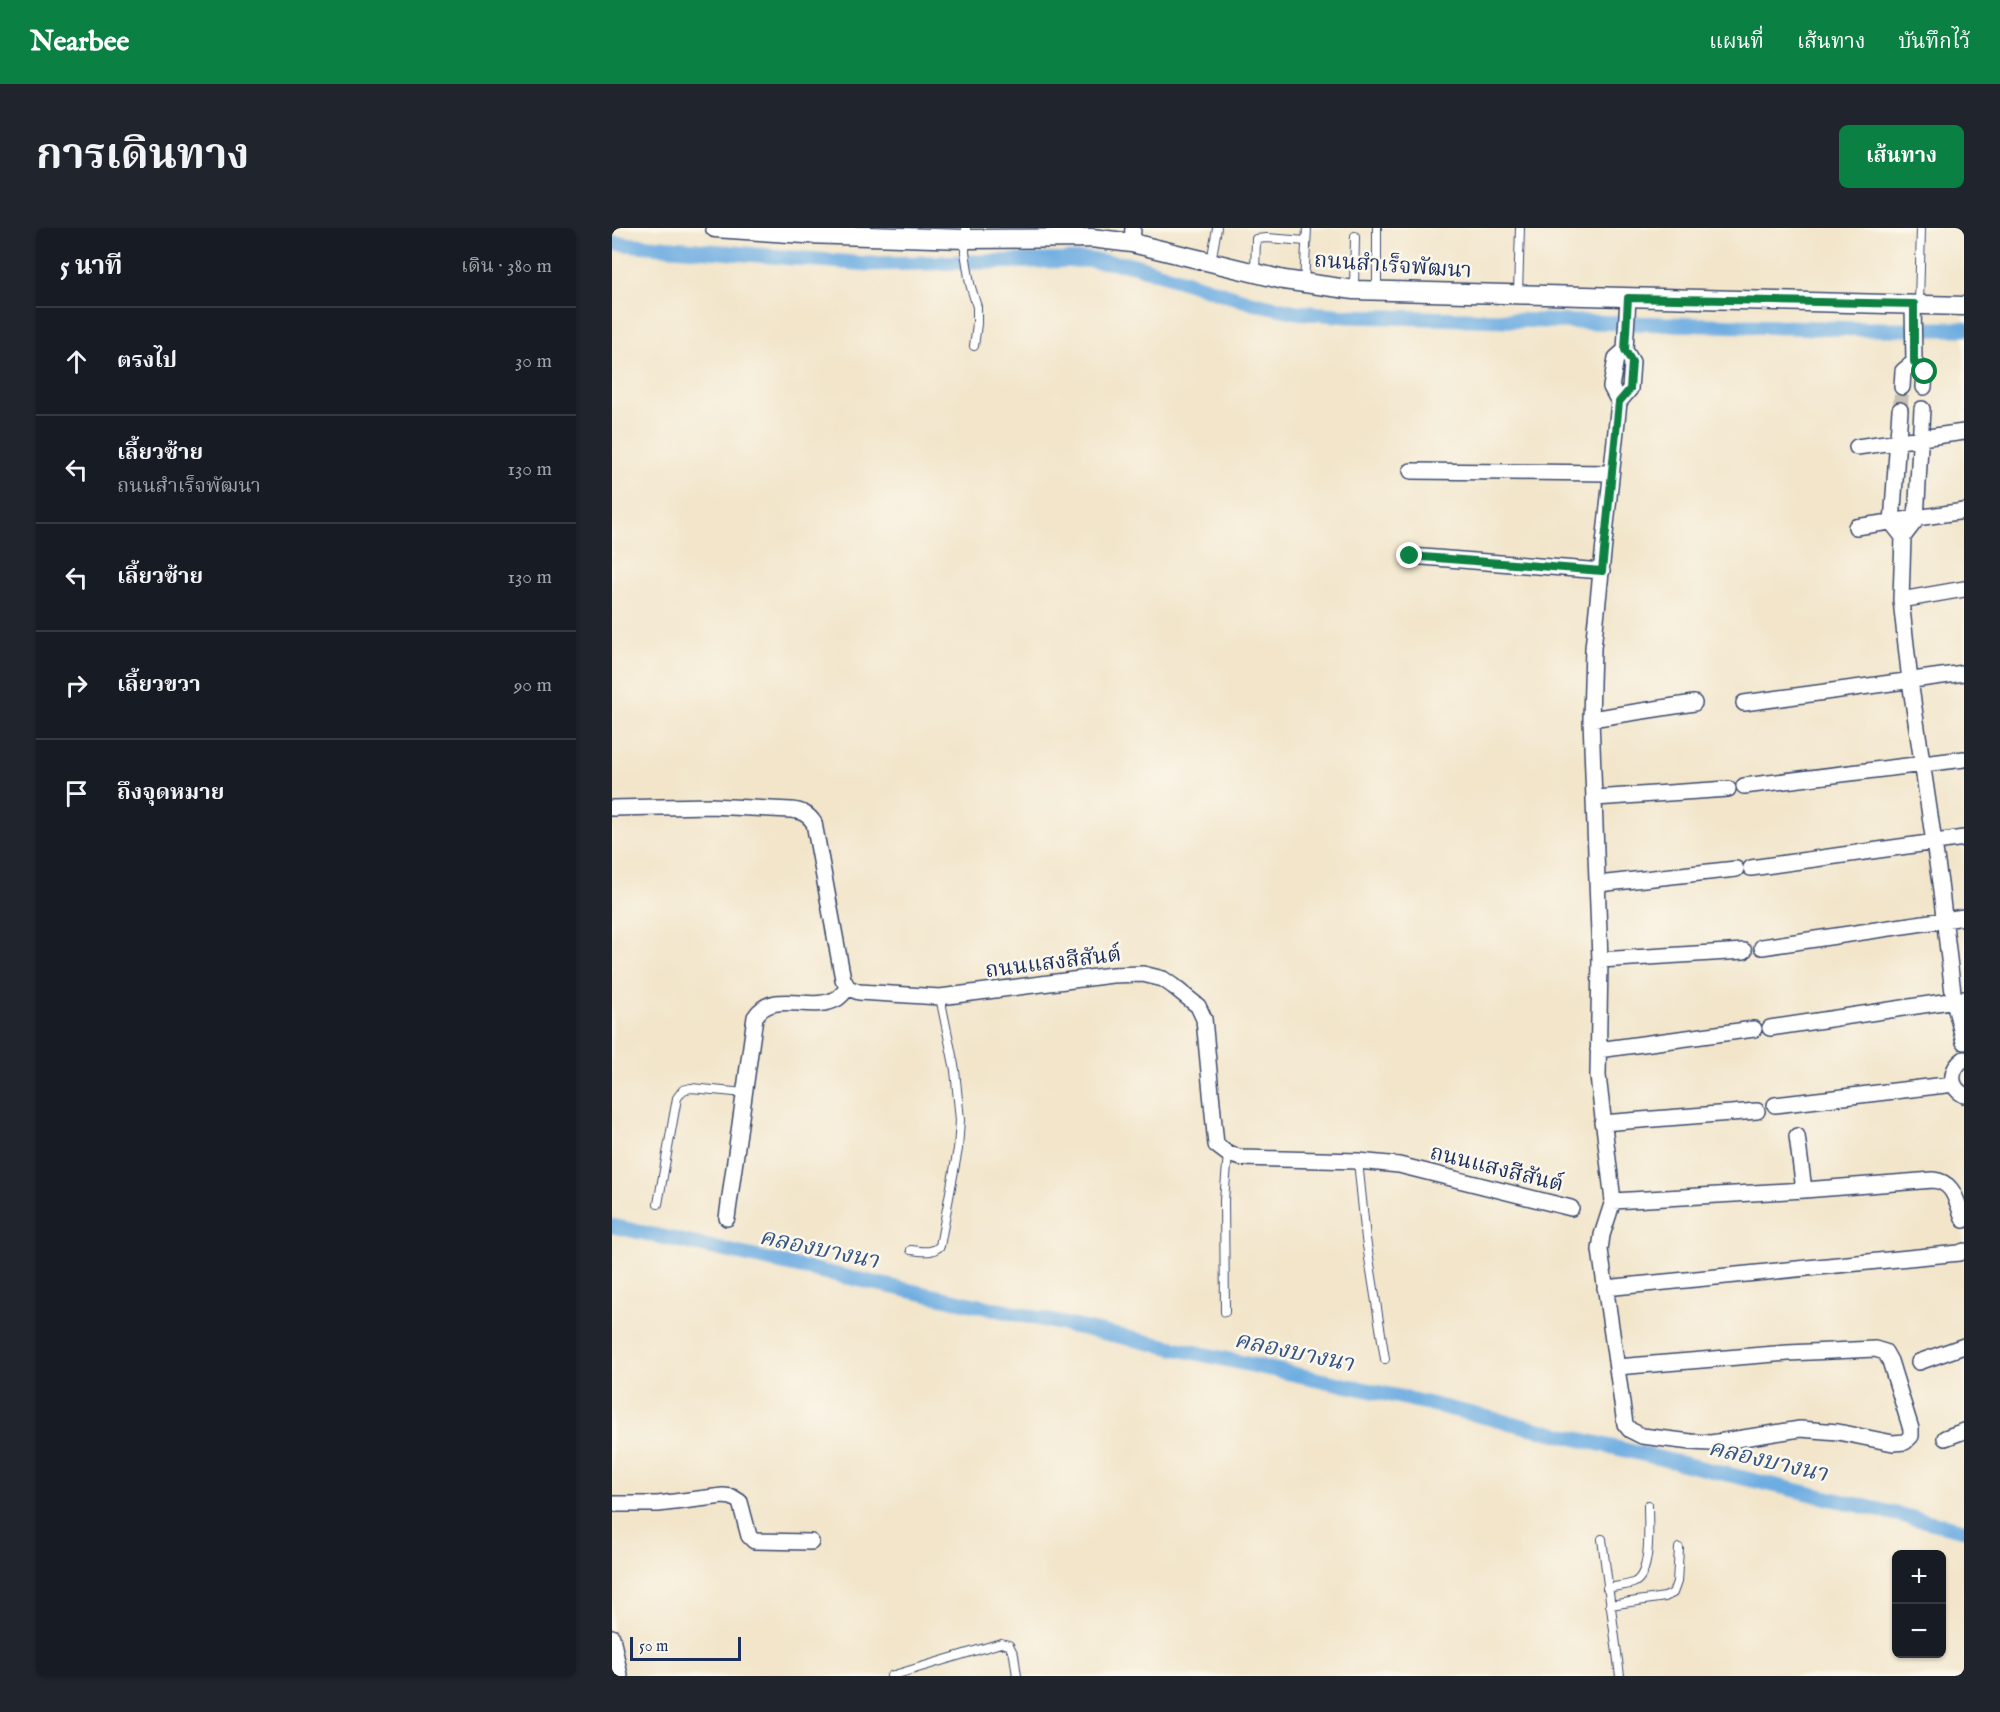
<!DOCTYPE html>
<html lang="th">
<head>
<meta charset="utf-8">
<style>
	body { margin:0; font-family:"IM FELL English","Noto Serif Thai",serif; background:#20242c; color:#f1f3f6 }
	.controls { position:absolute; right:18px; bottom:18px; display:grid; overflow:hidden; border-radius:9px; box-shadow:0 2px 4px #0004 }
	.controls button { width:54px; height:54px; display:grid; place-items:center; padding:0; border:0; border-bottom:2px solid #363941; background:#171b24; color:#f1f3f6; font:30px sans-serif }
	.scale { position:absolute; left:18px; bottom:15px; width:111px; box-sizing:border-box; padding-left:6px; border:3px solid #1b2f5e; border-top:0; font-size:16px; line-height:21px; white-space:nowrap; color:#1b2f5e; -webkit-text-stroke:4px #fbf7ec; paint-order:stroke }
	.stop { position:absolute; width:18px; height:18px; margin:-14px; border:4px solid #0b8043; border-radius:50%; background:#fff }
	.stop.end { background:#0b8043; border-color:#fff; box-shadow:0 2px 6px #0008 }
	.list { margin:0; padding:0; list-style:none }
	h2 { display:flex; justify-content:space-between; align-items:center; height:78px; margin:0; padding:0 24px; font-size:26px }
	h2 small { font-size:20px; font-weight:400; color:#9ea1a6 }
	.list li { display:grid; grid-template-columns:39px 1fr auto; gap:18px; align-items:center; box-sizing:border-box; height:108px; padding:0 24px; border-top:2px solid #363941 }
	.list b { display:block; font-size:22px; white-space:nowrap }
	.list p { margin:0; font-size:20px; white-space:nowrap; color:#9ea1a6 }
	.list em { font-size:20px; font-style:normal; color:#9ea1a6 }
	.icon { flex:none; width:33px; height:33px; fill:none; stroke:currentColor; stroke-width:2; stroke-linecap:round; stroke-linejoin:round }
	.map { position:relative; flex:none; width:1352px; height:1448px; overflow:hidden; border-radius:9px }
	header { display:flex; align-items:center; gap:36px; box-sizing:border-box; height:84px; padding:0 30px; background:#0b8043; color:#fff }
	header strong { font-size:28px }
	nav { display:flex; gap:33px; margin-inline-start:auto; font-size:21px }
	.intro { display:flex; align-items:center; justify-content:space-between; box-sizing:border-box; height:144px; padding:0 36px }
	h1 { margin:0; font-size:42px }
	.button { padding:15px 27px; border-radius:9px; background:#0b8043; color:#fff; font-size:21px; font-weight:700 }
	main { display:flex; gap:36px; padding:0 36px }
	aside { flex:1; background:#171b24; border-radius:9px; box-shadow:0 2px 4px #0004 }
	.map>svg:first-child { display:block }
</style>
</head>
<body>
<header>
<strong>Nearbee</strong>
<nav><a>แผนที่</a><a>เส้นทาง</a><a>บันทึกไว้</a></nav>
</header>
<div class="intro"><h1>การเดินทาง</h1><a class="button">เส้นทาง</a></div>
<main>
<aside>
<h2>5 นาที<small>เดิน · 380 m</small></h2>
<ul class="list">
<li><svg class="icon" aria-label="ahead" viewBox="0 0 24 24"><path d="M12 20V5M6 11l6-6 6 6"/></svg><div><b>ตรงไป</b></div><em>30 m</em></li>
<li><svg class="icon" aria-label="left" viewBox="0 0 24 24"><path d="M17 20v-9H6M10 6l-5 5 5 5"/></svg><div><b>เลี้ยวซ้าย</b><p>ถนนสำเร็จพัฒนา</p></div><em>130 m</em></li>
<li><svg class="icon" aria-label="left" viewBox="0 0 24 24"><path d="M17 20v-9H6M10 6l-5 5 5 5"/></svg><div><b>เลี้ยวซ้าย</b></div><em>130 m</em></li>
<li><svg class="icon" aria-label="right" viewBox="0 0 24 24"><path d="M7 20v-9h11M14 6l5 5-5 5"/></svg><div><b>เลี้ยวขวา</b></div><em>90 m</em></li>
<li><svg class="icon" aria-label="arrive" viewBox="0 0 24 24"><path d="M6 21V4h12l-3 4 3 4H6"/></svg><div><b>ถึงจุดหมาย</b></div></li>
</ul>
</aside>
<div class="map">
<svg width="1352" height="1448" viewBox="0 0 1352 1448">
	<rect width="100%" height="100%" fill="#fbf7ec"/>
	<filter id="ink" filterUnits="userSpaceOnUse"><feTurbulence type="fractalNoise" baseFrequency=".0167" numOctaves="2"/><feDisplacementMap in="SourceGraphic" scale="12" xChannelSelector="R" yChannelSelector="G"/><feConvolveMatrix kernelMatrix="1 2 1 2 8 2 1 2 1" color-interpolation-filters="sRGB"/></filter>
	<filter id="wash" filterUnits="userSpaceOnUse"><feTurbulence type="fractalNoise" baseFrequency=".008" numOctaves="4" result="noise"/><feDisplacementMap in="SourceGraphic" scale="24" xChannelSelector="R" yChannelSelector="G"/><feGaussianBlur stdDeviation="1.35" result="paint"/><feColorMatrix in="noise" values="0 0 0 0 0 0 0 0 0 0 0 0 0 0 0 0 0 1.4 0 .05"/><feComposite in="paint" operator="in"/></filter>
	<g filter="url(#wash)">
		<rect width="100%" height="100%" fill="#f2e5ca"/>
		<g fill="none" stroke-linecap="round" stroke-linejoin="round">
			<path stroke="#6eade1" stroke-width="15" d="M 0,15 L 256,36 L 477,32 L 522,37 L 638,74 L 684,84 L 736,88 L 1253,101 L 1352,101
				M 0,998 L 797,1171 L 1352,1302"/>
		</g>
	</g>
	<g filter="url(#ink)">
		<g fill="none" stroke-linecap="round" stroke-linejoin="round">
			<path stroke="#c7c1b4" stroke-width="15" stroke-dasharray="15 8" stroke-linecap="butt" d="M 1288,182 L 1290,159"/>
			<g stroke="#3b4a6e" stroke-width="10">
				<path id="service" d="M 354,0 L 353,24 L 358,56 L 365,79 L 365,96 L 362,118
					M 599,34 L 605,0
					M 643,45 L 644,11 L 655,10 L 694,13
					M 692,55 L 695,0
					M 742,61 L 743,8
					M 765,61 L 765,0
					M 906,65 L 908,0
					M 1307,76 L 1309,0
					M 746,933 L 754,1011 L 773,1131
					M 46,976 L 65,870 L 71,862 L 79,860 L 133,865
					M 299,1022 C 311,1023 319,1026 328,1018 L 346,921 L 348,892 L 343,842 L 328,769
					M 613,1084 L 612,972 L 616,926
					M 990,1311 L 1008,1448
					M 995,1360 C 1003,1358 1016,1358 1023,1354 C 1040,1345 1036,1295 1036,1277
					M 998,1377 L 1053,1369 L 1061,1365 L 1065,1354 L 1067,1320
					M 279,1448 L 389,1415 L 397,1417 L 402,1427 L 405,1448"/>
			</g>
			<g stroke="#3b4a6e" stroke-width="18">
				<path id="minor" d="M 520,15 L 521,0
					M 1302,134 L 1313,144 L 1312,159
					M 1290,159 L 1291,143 L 1302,134 L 1301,76
					M 1007,174 L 999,159 L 1004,130 L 1013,122
					M 1310,181 L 1304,292 L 1291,309 L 1289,372 L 1298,453 L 1328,655 L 1342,773 L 1352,814
					M 1288,182 L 1280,295 L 1291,309
					M 1245,219 L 1352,204
					M 799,243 L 999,245
					M 1244,299 L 1352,283
					M 798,328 L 990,343
					M 1289,372 L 1352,361
					M 1132,475 L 1352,445
					M 979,491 L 1082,475
					M 1132,558 L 1352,531
					M 983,570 L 1116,561
					M 0,580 L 98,578 L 179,582 C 190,583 196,586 202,595 L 231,751 L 236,760 L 247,764 L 328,769 L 500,747 L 531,746 L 551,751 L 561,758 L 586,778 L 592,791 L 604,917 L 616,926 L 630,930 L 746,933 L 787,937 L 959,980
					M 1139,640 L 1352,610
					M 986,656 L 1124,641
					M 1150,719 L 1352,689
					M 988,732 L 1132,723
					M 1158,800 L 1351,771
					M 986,822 L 1142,801
					M 1352,831 C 1338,841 1336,858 1352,867
					M 1163,877 L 1342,856
					M 990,895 L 1145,883
					M 1185,908 L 1192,962
					M 1001,973 L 1192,962 L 1321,952 C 1343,954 1344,974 1352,992
					M 115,990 L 143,789 C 161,760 200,786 226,770 C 230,767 233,763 236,760
					M 993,1060 L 1347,1025 L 1352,1023
					M 1307,1134 L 1352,1118
					M 1005,1139 L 1176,1125 L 1263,1121 L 1273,1124 L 1278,1133 L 1299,1201 L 1299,1208 L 1293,1214 L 1281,1215 L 1226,1204 L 1188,1201 L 1099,1215 L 1079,1214 L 1030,1208 L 1018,1202 L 1013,1196 L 988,1022 L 990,1007 L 1001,973 L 986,848 L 988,732 L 979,491 L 981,420 L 1007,174 L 1018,161 L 1020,134 L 1013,122 L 1016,70
					M 1333,1210 L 1352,1203
					M 0,1276 L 46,1276 L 111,1268 L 120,1269 L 128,1274 L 137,1308 L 142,1313 L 199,1314
					M 0,1409 L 8,1448"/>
			</g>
			<g stroke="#3b4a6e" stroke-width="21">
				<path id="tertiary" d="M 103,0 L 193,6 L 354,11 L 479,10 L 520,15 L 672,52 L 742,62 L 1352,78"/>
			</g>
			<use href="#service" stroke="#fff" stroke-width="8"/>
			<use href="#minor" stroke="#fff" stroke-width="15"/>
			<use href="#tertiary" stroke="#fff" stroke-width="18"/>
		</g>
	</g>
	<g fill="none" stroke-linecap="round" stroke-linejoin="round" filter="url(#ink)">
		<path stroke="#0b8043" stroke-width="8" d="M 798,328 L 990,343 L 1007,174 L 1018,161 L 1020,134 L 1013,122 L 1016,70 L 1302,76 L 1302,134 L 1313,144"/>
	</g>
	<g text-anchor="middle" stroke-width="5" stroke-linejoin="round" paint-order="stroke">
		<g font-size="22" fill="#1b2f5e" stroke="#fbf7ec">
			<text transform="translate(781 36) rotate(4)" y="8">ถนนสำเร็จพัฒนา</text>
			<text transform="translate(441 733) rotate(-7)" y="8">ถนนแสงสีสันต์</text>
			<text transform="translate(885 939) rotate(14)" y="8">ถนนแสงสีสันต์</text>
		</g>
		<g font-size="24" font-style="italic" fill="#345585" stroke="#fbf7ec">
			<text transform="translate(207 1020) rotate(12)" y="8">คลองบางนา</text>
			<text transform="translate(682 1123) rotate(12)" y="8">คลองบางนา</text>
			<text transform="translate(1156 1232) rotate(13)" y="8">คลองบางนา</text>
		</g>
	</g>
</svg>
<div class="controls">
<button>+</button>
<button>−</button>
</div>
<div class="scale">50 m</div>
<div class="stop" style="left:1313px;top:144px"></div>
<div class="stop end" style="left:798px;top:328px"></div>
</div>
</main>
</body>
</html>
